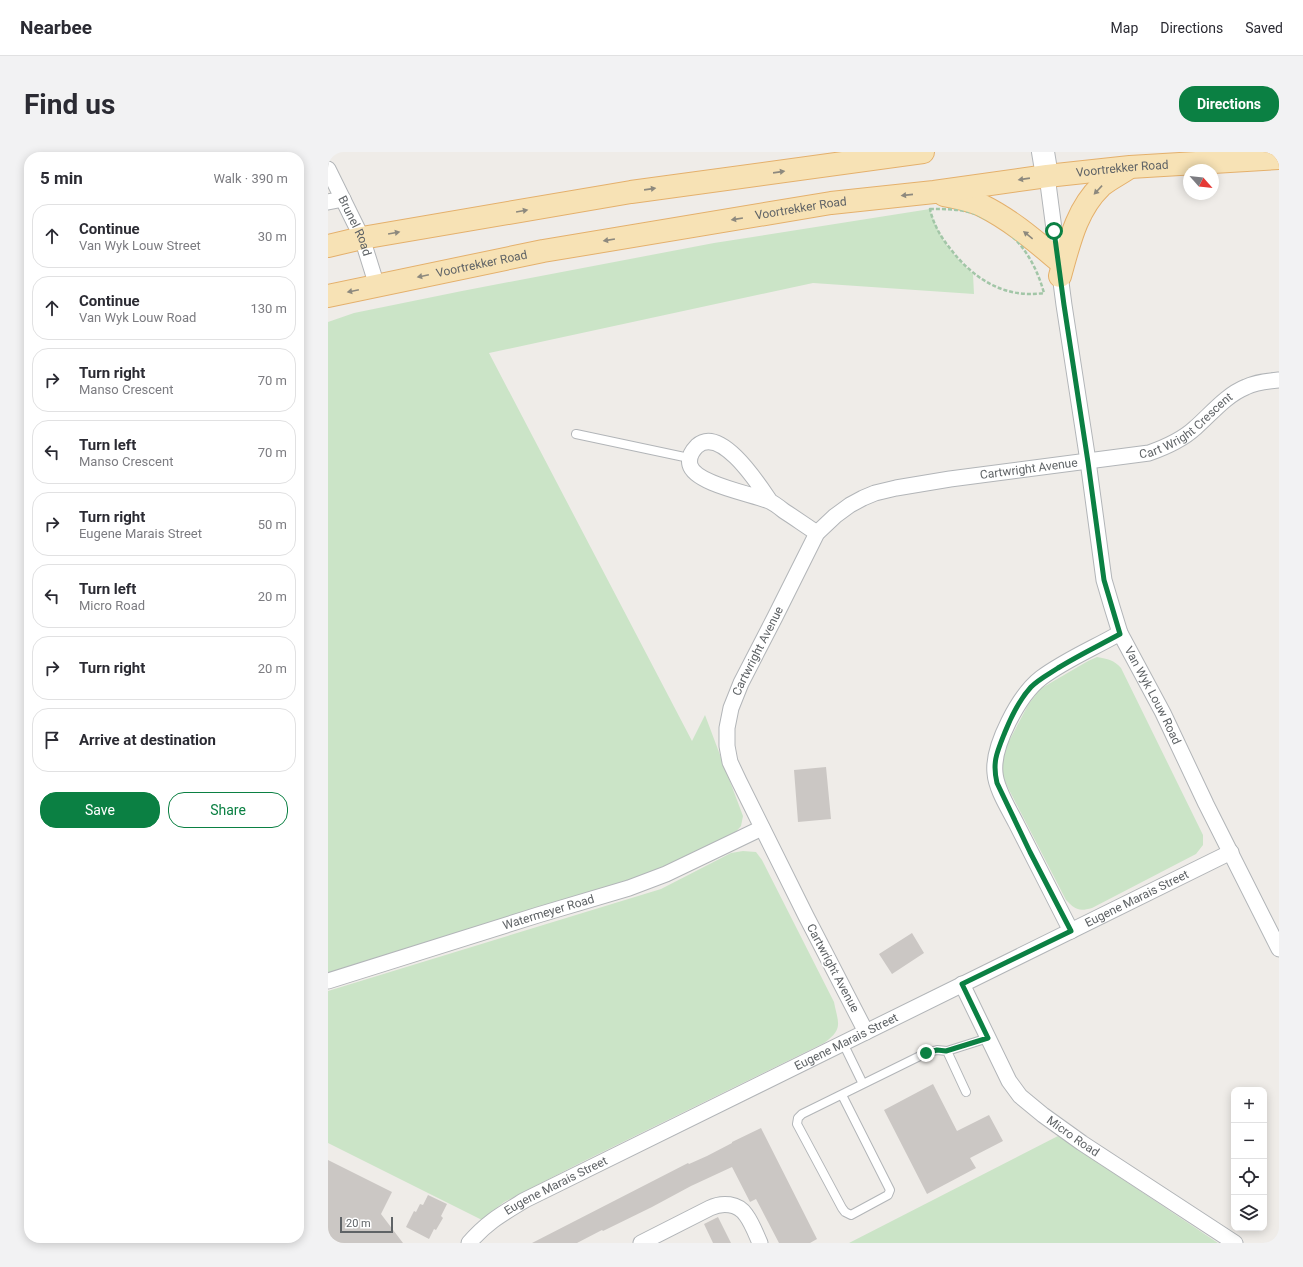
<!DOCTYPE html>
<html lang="en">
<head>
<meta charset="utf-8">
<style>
	body { margin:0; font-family:Roboto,sans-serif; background:#f2f2f3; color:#2b2b33 }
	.controls { position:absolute; right:12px; bottom:12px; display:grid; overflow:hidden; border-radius:8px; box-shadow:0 2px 10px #0003 }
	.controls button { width:36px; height:36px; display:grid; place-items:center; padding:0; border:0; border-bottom:1px solid #e1e1e2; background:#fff; color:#2b2b33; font:20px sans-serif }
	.compass { position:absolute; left:855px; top:12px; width:36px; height:36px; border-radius:50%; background:#fff; box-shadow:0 2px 10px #0003; rotate:117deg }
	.scale { position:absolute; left:12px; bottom:10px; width:53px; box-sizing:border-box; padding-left:4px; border:2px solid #5f6366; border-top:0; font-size:11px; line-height:14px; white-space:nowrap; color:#5f6366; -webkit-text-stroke:3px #fff; paint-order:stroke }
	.stop { position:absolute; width:12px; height:12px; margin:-9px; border:3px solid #0b8043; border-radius:50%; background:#fff }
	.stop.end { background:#0b8043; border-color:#fff; box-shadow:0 1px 4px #0008 }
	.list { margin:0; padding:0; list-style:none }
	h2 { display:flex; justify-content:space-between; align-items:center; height:52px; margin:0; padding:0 16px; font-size:17px }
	h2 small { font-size:13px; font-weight:400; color:#7c7c81 }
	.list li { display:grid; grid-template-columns:26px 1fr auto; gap:12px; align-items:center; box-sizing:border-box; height:64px; margin:0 8px 8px; padding:0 8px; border:1px solid #e1e1e2; border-radius:16px }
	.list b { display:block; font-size:15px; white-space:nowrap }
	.list p { margin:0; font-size:13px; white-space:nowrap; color:#7c7c81 }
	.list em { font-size:13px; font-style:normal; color:#7c7c81 }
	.actions { display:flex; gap:8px; padding:12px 16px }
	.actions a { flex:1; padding:9px 0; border:1px solid #0b8043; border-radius:16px; text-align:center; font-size:14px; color:#0b8043 }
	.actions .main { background:#0b8043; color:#fff }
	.icon { flex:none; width:22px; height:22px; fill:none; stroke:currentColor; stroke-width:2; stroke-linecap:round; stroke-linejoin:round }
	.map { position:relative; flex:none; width:951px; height:1091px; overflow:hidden; border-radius:16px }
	header { display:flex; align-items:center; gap:24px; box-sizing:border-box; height:56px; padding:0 20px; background:#fff; border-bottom:1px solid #e1e1e2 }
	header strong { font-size:19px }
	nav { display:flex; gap:22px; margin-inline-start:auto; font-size:14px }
	.intro { display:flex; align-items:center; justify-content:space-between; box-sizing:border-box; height:96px; padding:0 24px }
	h1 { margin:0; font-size:28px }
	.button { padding:10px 18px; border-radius:16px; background:#0b8043; color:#fff; font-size:14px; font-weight:700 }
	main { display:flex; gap:24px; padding:0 24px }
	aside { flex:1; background:#fff; border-radius:16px; box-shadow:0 2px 10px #0003 }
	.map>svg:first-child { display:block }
</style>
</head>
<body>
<header>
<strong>Nearbee</strong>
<nav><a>Map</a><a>Directions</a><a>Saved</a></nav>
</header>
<div class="intro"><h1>Find us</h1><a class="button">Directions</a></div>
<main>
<aside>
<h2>5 min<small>Walk · 390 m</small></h2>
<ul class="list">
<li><svg class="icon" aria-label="ahead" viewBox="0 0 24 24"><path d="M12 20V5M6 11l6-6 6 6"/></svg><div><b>Continue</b><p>Van Wyk Louw Street</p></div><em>30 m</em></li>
<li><svg class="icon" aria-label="ahead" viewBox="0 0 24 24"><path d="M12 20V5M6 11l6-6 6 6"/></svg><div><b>Continue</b><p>Van Wyk Louw Road</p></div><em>130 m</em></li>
<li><svg class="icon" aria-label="right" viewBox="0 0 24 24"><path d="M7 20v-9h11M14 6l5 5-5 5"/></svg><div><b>Turn right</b><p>Manso Crescent</p></div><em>70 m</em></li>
<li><svg class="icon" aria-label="left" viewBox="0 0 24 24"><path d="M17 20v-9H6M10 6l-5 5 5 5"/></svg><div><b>Turn left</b><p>Manso Crescent</p></div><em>70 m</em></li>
<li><svg class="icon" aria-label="right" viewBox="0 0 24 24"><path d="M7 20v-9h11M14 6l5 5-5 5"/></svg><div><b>Turn right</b><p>Eugene Marais Street</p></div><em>50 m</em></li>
<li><svg class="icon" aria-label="left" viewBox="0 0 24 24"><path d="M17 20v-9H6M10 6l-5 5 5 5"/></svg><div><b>Turn left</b><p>Micro Road</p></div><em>20 m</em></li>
<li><svg class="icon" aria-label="right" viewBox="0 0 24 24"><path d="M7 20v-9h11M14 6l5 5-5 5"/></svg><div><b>Turn right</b></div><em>20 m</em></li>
<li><svg class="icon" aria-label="arrive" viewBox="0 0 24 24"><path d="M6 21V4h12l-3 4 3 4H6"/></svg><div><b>Arrive at destination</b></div></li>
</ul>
<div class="actions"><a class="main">Save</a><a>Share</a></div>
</aside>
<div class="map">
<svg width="951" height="1091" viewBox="0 0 951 1091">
	<rect width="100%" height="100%" fill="#efece8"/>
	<path fill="#cbe4c7" d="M 602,57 C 610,85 624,103 645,122 L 646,142 L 485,131 L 161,201 L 364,589 L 377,563 L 415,664 L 413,674 L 406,682 L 301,731 L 0,822 L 0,170 L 26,161 L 134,139 L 386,91 Z
		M 769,505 C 780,507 786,508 793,516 L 875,683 L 875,693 L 868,702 L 764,756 C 750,760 747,757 738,748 L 677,630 L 674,619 L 674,606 L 680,591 L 700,553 L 712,537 L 760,509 Z
		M 415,699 L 428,700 L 434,708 L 506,850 C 510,871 516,877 496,891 L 252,1011 L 176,1050 L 154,1068 L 0,991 L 0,839 L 333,737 L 403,701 Z
		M 730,984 L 890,1091 L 521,1091 Z"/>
	<path fill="#cbc7c4" d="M 498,615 L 503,667 L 470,670 L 466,618 Z
		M 584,781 L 596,801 L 564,822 L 551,802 Z
		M 605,932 L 629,979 L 661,963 L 675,989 L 642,1006 L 648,1016 L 599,1042 L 556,958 Z
		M 433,976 L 489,1087 L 482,1091 L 451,1091 L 428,1047 L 422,1050 L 404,1015 L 363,1034 L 324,1055 L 275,1079 L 274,1078 L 249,1091 L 204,1091 L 360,1011 L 361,1012 L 379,1004 L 404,991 L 404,990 Z
		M 0,1008 L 64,1040 L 53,1062 L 75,1091 L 0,1091 Z
		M 100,1043 L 119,1052 L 113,1064 L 115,1066 L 108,1078 L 106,1077 L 101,1087 L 78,1075 L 86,1059 L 88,1060 L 92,1052 L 95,1053 Z
		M 390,1065 L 403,1091 L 385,1091 L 376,1072 Z"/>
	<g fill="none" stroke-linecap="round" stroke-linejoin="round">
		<g stroke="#b2b5b8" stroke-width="10">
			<path id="lane" d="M 248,282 L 361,306
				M 515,891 L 535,932
				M 619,899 L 638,940
				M 514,943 L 562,1038 L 560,1043 L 523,1063 L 517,1060 L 514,1056 L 469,972 L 470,966 L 474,962 L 598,901 L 609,898 L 619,899 L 660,886"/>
		</g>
		<g stroke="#b2b5b8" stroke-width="17">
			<g id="street">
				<path id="s1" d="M 0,17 L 34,86 L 49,134"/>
				<path id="s2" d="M 719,24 L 736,153 L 760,309 L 776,428 L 784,455 L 792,481 L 835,561 L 878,652 L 951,797"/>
				<path d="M 0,50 L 15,47"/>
				<path d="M 442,349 C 431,333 393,273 369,294 C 364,299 360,305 362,313 C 367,332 424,342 441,349 C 446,351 451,355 456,359 C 467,366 478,374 489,381"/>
				<path d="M 743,779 C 725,743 706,707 688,671 C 681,657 668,637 667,621 C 664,594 691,543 713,526 C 737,508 766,496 792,481"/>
				<path id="s3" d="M 0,829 L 210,763 L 301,736 L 338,722 L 434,676"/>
				<path id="s4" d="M 634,832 L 681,929 L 692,944 L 715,963 L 754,991 L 907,1091"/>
				<path id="s5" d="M 538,880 L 478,764 L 411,629 L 402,610 L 399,594 L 399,576 L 403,556 L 413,531 L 447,465 L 489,381 L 507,364 L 522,353 L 535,346 L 547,341 L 568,336 L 622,327 L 821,301 C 838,295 854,288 867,276 C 883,262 898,243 918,235 C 928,230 940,229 951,228"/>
				<path id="s6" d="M 141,1091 C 159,1070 174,1062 197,1048 L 903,700"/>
				<path d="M 313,1091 L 382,1056 C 394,1050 410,1051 418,1063 C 424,1071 428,1082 432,1091"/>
			</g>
		</g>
		<g stroke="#b4b7ba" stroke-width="24">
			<path id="secondary" d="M 715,0 L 719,24"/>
		</g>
		<g stroke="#e4b06c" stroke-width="24">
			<g id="primary">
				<path d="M 616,43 C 629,46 643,48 655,54 C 683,68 706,88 730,108"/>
				<path d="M 0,94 L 34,86 L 303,40 L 595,0"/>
				<path d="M 732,124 C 741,92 748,58 773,34 C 780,28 790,23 799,17"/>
				<path id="s7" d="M 0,144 L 215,99 L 503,51 L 606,40 L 719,24 L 802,15 L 951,6"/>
			</g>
		</g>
		<path stroke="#a2c6a7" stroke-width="2.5" stroke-dasharray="4 2" stroke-linecap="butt" d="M 602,57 C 613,57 625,57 636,59 C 643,60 650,63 656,66 C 688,79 707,108 716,141 C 676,147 644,126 621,95 C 612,84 605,71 602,57 Z"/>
		<use href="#lane" stroke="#fff" stroke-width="8"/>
		<use href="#street" stroke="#fff" stroke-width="15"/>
		<use href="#secondary" stroke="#fff" stroke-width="22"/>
		<use href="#primary" stroke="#f7e2b5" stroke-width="22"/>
	</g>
	<defs><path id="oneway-solid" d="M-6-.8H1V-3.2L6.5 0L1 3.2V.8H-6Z"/></defs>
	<g fill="#8d897e">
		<use href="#oneway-solid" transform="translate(451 20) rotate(-8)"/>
		<use href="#oneway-solid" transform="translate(696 27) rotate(172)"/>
		<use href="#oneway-solid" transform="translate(322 37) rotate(-8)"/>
		<use href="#oneway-solid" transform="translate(770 38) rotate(133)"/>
		<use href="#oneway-solid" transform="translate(579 43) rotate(174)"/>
		<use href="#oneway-solid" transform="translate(194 59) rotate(-10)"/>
		<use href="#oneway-solid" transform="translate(409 67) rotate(171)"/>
		<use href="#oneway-solid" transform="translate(66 81) rotate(-10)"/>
		<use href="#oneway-solid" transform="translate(700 83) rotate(-141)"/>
		<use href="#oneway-solid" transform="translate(281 88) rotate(171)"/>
		<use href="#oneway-solid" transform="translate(95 124) rotate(168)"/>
		<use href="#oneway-solid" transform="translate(25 139) rotate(168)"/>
	</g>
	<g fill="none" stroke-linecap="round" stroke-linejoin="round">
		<path stroke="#0b8043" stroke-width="5" d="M 598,901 L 609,898 L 618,899 L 660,886 L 634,832 L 743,779 L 702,700 L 669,631 C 664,610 669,600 677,580 C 683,565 691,548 703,535 C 711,527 721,522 730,516 C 751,503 772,493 792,482 L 776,428 L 760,310 L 736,153 L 726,79"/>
	</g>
	<g text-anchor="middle" stroke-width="4" stroke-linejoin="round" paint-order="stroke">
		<g font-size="12" fill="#5f6366" stroke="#fff">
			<text dy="4" stroke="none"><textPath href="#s7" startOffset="805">Voortrekker Road</textPath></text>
			<text dy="4" stroke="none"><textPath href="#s7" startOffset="481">Voortrekker Road</textPath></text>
			<text dy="4" stroke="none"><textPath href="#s1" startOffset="63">Brunel Road</textPath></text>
			<text dy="4" stroke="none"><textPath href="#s7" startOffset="157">Voortrekker Road</textPath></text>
			<text dy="4" stroke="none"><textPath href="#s5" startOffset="946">Cart Wright Crescent</textPath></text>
			<text dy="4" stroke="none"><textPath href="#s5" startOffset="779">Cartwright Avenue</textPath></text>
			<text dy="4" stroke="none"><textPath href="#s5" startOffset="420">Cartwright Avenue</textPath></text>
			<text dy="4" stroke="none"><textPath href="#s2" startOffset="534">Van Wyk Louw Road</textPath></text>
			<text dy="4" stroke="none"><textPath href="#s6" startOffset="753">Eugene Marais Street</textPath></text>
			<text dy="4" stroke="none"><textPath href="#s3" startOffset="231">Watermeyer Road</textPath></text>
			<text transform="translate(505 816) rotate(62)" y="4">Cartwright Avenue</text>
			<text dy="4" stroke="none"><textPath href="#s6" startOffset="429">Eugene Marais Street</textPath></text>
			<text dy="4" stroke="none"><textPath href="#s4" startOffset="193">Micro Road</textPath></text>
			<text dy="4" stroke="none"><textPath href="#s6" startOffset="105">Eugene Marais Street</textPath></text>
		</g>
	</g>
</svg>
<div class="controls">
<button>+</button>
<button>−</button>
<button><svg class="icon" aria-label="locate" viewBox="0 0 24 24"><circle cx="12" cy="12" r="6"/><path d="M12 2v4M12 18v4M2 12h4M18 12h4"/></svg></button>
<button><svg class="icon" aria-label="layers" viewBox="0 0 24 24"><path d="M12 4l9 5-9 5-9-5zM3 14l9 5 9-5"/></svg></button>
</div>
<svg class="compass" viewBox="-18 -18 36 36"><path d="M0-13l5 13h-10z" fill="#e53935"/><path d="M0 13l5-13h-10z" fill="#7c7c81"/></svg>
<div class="scale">20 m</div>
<div class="stop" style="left:726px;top:79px"></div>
<div class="stop end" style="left:598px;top:901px"></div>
</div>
</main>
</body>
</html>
